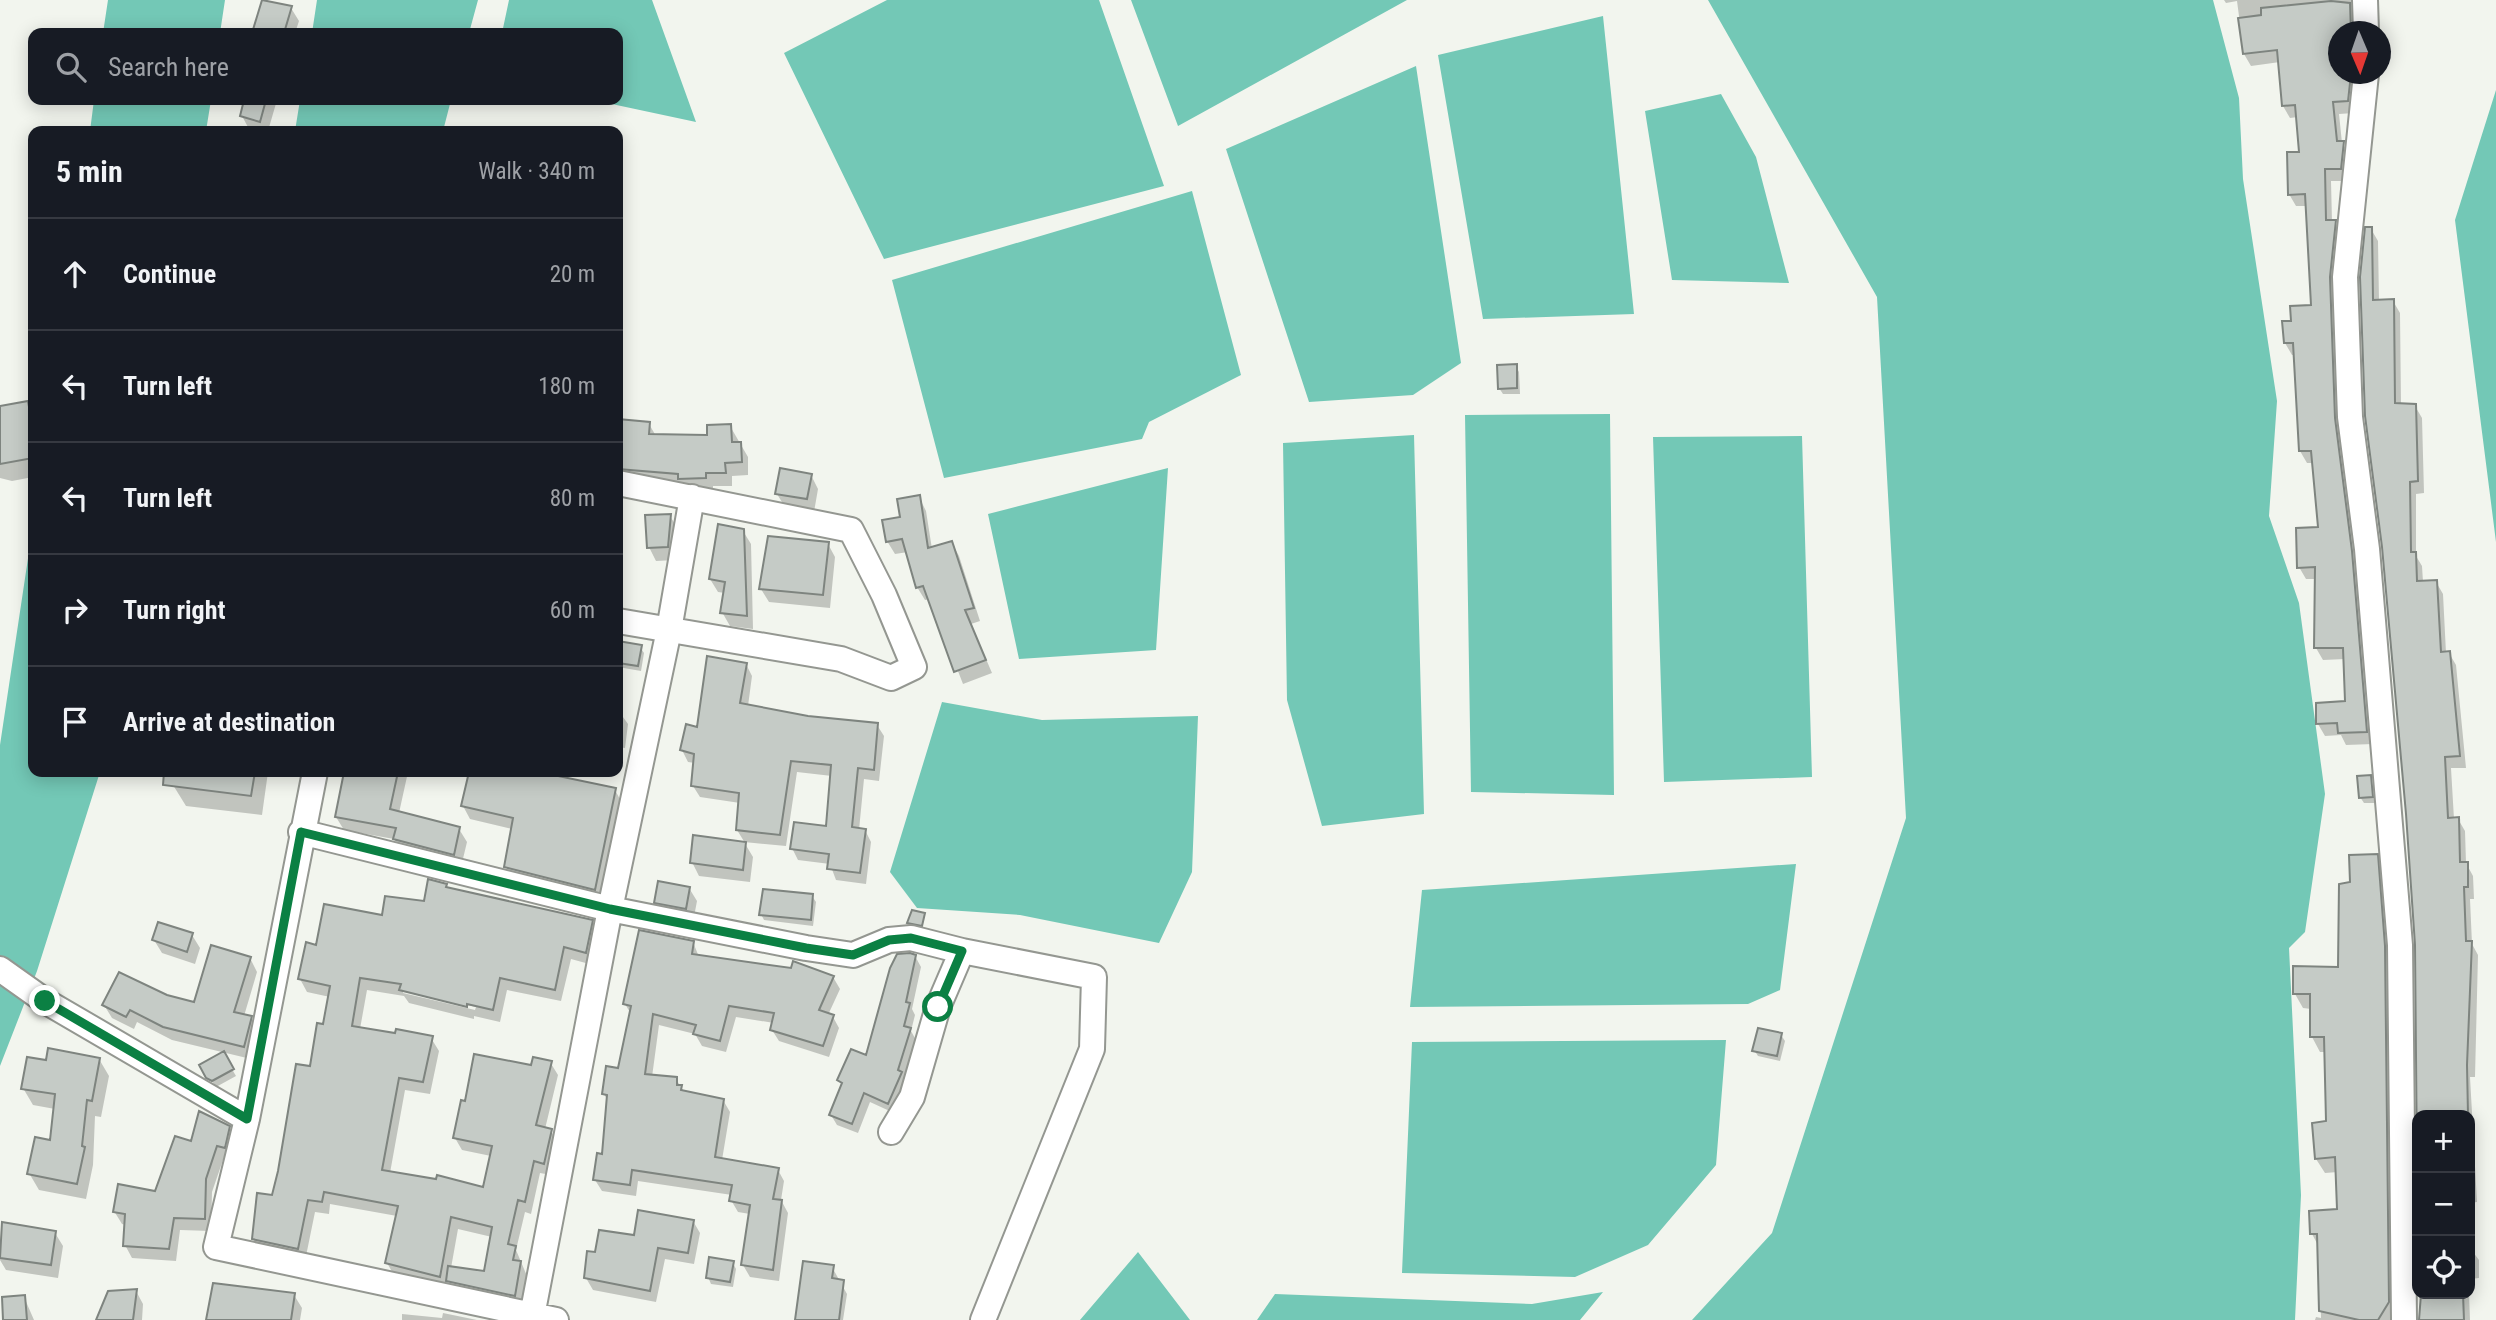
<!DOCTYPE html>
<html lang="en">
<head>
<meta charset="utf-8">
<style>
	body { margin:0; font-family:"Roboto Condensed",sans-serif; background:#20242c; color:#f1f3f6 }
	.controls { position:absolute; right:21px; bottom:21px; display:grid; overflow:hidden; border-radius:14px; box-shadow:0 4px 18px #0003 }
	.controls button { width:63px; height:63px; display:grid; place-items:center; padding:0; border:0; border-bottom:2px solid #363941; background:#171b24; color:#f1f3f6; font:35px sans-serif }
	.compass { position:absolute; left:2328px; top:21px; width:63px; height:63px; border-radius:50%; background:#171b24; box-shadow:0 4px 18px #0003; rotate:178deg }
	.stop { position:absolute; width:21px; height:21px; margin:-16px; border:5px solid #0b8043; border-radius:50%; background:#fff }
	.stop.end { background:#0b8043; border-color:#fff; box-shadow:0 2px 7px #0008 }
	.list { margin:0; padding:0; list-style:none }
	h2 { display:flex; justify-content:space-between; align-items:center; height:91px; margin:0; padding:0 28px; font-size:30px }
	h2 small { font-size:23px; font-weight:400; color:#9ea1a6 }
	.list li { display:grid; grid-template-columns:46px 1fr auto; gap:21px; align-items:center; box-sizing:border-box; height:112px; padding:0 28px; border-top:2px solid #363941 }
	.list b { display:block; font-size:26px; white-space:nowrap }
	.list em { font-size:23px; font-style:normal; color:#9ea1a6 }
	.icon { flex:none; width:38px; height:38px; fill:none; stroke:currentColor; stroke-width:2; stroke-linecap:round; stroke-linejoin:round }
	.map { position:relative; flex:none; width:2496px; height:1320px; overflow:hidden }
	.search { position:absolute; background:#171b24; box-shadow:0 4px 18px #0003; left:28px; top:28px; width:595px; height:77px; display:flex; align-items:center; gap:18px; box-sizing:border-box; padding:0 24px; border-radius:14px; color:#9ea1a6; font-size:26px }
	.panel { position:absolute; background:#171b24; box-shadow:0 4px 18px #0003; left:28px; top:126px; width:595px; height:651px; border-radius:14px }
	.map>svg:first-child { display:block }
</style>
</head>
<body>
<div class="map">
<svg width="2496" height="1320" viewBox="0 0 2496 1320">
	<rect width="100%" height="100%" fill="#f2f5ee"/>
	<path fill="#73c8b6" d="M 108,0 L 225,0 L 220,33 L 103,33 Z
		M 317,0 L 478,0 L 469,33 L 312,33 Z
		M 509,0 L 652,0 L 696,122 L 593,100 L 618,100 L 618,33 L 502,33 Z
		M 887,0 L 1099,0 L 1164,186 L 884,259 L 784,53 Z
		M 1131,0 L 1407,0 L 1178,126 Z
		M 1708,0 L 2213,0 L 2239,98 L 2243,179 L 2277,401 L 2269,516 L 2299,603 L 2325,794 L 2305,932 L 2289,948 L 2301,1195 L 2295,1320 L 1692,1320 L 1772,1233 L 1906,818 L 1877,297 Z
		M 1603,16 L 1634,314 L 1483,319 L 1438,55 Z
		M 1416,66 L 1461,363 L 1413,395 L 1309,402 L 1226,149 Z
		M 2496,90 L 2496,542 L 2455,220 Z
		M 1721,94 L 1756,157 L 1789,283 L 1672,280 L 1645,111 Z
		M 94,100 L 211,100 L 206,131 L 90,131 Z
		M 300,100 L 451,100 L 443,131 L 295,131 Z
		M 1192,191 L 1241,375 L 1149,422 L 1142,439 L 944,478 L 892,280 Z
		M 1610,414 L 1614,795 L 1471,792 L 1465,415 Z
		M 1414,435 L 1424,814 L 1322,826 L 1287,700 L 1283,443 Z
		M 1802,436 L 1812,777 L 1664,782 L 1653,437 Z
		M 1168,468 L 1156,650 L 1019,659 L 988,514 Z
		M 33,525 L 33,772 L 100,772 L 37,971 L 0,1066 L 0,745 Z
		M 942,702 L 1042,720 L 1198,716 L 1192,872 L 1159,943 L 1020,915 L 917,908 L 890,872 Z
		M 1796,864 L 1780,990 L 1748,1004 L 1410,1007 L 1422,890 Z
		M 1726,1040 L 1716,1165 L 1648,1245 L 1575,1277 L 1402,1273 L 1412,1042 Z
		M 1138,1252 L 1190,1320 L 1080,1320 Z
		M 1603,1292 L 1580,1320 L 1257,1320 L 1275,1294 L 1532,1304 Z"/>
	<path fill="#0003" fill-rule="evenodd" d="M 264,0 L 291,8 L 299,21 L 295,33 L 253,33 Z
		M 2224,0 L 2362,0 L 2357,32 L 2338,32 L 2338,74 L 2355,74 L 2354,113 L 2339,114 L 2342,143 L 2350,155 L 2347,181 L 2331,181 L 2332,222 L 2335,222 L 2342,234 L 2358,564 L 2373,744 L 2346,745 L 2341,735 L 2325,736 L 2318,724 L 2318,704 L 2347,703 L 2345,659 L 2323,660 L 2316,648 L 2316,579 L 2306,579 L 2299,567 L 2320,529 L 2314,463 L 2307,463 L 2300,451 L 2295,355 L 2292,355 L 2285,343 L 2293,322 L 2313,306 L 2307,206 L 2296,206 L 2289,194 L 2301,153 L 2298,117 L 2290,118 L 2283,106 L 2280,62 L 2251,66 L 2244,54 L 2237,1 L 2226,3 Z
		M 246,100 L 277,100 L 268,131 L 249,129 L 242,116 Z
		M 2371,229 L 2378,241 L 2379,301 L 2393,301 L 2400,313 L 2401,405 L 2415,406 L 2422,418 L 2424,493 L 2416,494 L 2416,556 L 2422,566 L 2423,582 L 2436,582 L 2443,594 L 2446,653 L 2449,653 L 2456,665 L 2466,768 L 2451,768 L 2454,819 L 2458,819 L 2465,831 L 2466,863 L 2473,876 L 2474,899 L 2470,899 L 2472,944 L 2478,955 L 2475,1077 L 2470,1077 L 2477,1202 L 2470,1203 L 2470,1115 L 2418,1115 L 2417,945 L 2384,547 L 2367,416 Z
		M 1516,366 L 1519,372 L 1520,394 L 1503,394 L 1499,388 Z
		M 27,403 L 33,414 L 33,477 L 12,481 L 0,478 L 0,408 Z
		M 649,424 L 656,436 L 709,436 L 730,426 L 748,457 L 748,475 L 732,476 L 732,486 L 713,486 L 713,491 L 618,481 L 618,433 Z
		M 811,475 L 818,489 L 814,512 L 785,507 L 777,494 Z
		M 919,497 L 926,511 L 932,549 L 952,543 L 959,556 L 980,621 L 971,624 L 992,673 L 963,684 L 930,599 L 925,600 L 917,587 L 908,552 L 895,554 L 887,541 Z
		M 670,516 L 678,529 L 675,560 L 656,561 L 649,547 Z
		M 743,531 L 751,544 L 753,629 L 730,626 L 722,612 L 725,593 L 718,592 L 710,579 Z
		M 828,544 L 835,557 L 830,608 L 769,602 L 761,589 Z
		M 618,643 L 640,647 L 644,653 L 641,671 L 618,667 Z
		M 746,664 L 752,676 L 748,706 L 808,718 L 877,725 L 884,736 L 879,781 L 864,779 L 859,830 L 865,830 L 871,842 L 866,884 L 836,880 L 830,864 L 798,860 L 792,848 L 827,828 L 832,776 L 797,772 L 786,846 L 744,842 L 753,857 L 750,882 L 699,876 L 692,862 L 745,843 L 737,830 L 740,803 L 700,797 L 693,786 L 695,763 L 688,762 L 682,750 Z
		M 618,710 L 628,724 L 625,748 L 618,747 Z
		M 165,772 L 268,772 L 262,815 L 186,806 Z
		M 345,772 L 408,772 L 399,813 L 459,829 L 467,842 L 461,867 L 402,852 L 394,839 L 344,830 L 336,817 Z
		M 470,772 L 569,772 L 567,780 L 615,790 L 622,803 L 602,902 L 513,880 L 506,867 L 512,829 L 470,819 L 463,806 Z
		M 2370,776 L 2375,803 L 2364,803 L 2360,797 Z
		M 2377,856 L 2385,871 L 2393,962 L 2395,1320 L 2315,1320 L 2316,1317 L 2321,1318 L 2319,1247 L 2312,1234 L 2339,1211 L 2338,1172 L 2325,1173 L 2316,1159 L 2328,1123 L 2326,1052 L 2320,1052 L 2312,1037 L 2311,1009 L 2303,1008 L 2295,994 L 2340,968 L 2352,883 Z
		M 446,885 L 448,889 L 592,922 L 599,934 L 593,965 L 571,959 L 561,1001 L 507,990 L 500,1022 L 474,1016 L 474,1019 L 409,1003 L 404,996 L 367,990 L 360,1029 L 431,1038 L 439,1051 L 430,1094 L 405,1090 L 390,1173 L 484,1190 L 491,1156 L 462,1150 L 455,1138 L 466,1103 L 532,1067 L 550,1062 L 558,1075 L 545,1129 L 551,1131 L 558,1143 L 551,1175 L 540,1173 L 531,1214 L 525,1212 L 516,1250 L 527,1276 L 522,1308 L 455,1294 L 448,1282 L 447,1289 L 394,1275 L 387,1263 L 397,1216 L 330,1204 L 329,1214 L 315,1212 L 305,1261 L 261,1252 L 253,1239 L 273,1198 L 325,1026 L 330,997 L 307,992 L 300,979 L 318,947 L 383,917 L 425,903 ZM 403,990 L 476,1007 L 475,1010 L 403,993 ZM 458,1229 L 492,1237 L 486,1273 L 451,1268 Z
		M 689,888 L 697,901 L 693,922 L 664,916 L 656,902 Z
		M 812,896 L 816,902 L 813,926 L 764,920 L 761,914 Z
		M 192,935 L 200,948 L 195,964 L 162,953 L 154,940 Z
		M 693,942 L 699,957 L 833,977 L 840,989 L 828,1015 L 833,1017 L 839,1028 L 829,1057 L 779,1041 L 772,1030 L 774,1023 L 736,1017 L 726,1052 L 702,1046 L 695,1034 L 659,1025 L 652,1077 L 676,1079 L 684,1092 L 723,1100 L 730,1112 L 722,1160 L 778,1170 L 784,1181 L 781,1200 L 788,1213 L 779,1281 L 750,1277 L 743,1265 L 750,1214 L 738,1212 L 731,1200 L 732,1195 L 638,1181 L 636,1196 L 602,1191 L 595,1180 L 604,1156 L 608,1101 L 604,1094 L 619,1070 L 631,1014 L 625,1004 Z
		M 915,956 L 921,967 L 912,1009 L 915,1015 L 911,1031 L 916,1040 L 904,1078 L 907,1084 L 894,1113 L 870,1102 L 858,1133 L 837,1125 L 831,1115 L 842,1086 L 839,1080 L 867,1058 Z
		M 250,958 L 257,972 L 244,1016 L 250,1017 L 258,1031 L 251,1059 L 172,1040 L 137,1022 L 134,1029 L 112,1018 L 104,1005 L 166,997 L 195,1004 Z
		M 1781,1035 L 1785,1041 L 1780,1061 L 1758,1056 L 1754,1050 Z
		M 223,1054 L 236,1076 L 216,1087 L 202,1066 Z
		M 99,1059 L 109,1076 L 101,1117 L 95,1116 L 93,1165 L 86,1199 L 39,1190 L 29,1173 L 52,1142 L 55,1109 L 33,1105 L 23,1088 L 47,1062 Z
		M 229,1128 L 236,1140 L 232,1159 L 224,1157 L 212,1192 L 211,1231 L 180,1230 L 176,1261 L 132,1258 L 125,1245 L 126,1225 L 122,1224 L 114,1211 L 156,1193 L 192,1143 Z
		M 693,1221 L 700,1233 L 694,1264 L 665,1259 L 656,1302 L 593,1290 L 586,1278 L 596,1254 L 636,1237 Z
		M 2470,1223 L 2470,1248 L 2479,1260 L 2479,1278 L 2470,1279 Z
		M 3,1224 L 55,1233 L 63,1246 L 58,1278 L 6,1270 L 0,1260 Z
		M 733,1263 L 736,1269 L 733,1287 L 711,1284 L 708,1277 Z
		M 832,1267 L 847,1294 L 843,1320 L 797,1320 Z
		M 136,1291 L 143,1304 L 142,1320 L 100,1320 Z
		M 2421,1294 L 2469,1294 L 2470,1320 L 2420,1320 Z
		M 294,1295 L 302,1308 L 300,1320 L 208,1320 Z
		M 24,1297 L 34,1320 L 5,1320 Z
		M 443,1313 L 477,1320 L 402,1320 L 402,1314 L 442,1318 Z"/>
	<path fill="#c5cbc6" stroke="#7e847f" stroke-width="2" d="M 262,0 L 292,6 L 284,33 L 252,33 Z
		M 2331,1 L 2350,3 L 2351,32 L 2339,32 L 2339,74 L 2351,74 L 2348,101 L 2333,102 L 2337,141 L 2344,141 L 2341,169 L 2325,169 L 2326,220 L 2336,220 L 2330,277 L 2335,418 L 2352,551 L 2367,732 L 2338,733 L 2337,723 L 2316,724 L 2316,703 L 2345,701 L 2343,648 L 2314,648 L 2315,567 L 2297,568 L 2296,528 L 2318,527 L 2311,451 L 2299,451 L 2293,343 L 2284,343 L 2282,321 L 2291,321 L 2290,306 L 2311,305 L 2305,194 L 2288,195 L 2287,152 L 2299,152 L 2295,105 L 2282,106 L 2277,50 L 2243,54 L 2238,18 L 2261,15 L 2261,8 Z
		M 244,100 L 266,100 L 260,122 L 240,116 Z
		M 2365,227 L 2372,227 L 2373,300 L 2394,299 L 2395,403 L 2416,404 L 2418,481 L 2410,482 L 2411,552 L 2416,552 L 2417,581 L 2437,580 L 2441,652 L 2450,651 L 2460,756 L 2445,757 L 2448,818 L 2459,817 L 2460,862 L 2468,862 L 2468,887 L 2464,887 L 2466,941 L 2472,941 L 2467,1065 L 2468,1115 L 2417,1115 L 2417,1168 L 2415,945 L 2406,814 L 2382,547 L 2365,416 L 2360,277 Z
		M 1517,364 L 1517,388 L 1498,389 L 1497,365 Z
		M 28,401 L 33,430 L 33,458 L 0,464 L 0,406 Z
		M 618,419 L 650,422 L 649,434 L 707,435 L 707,425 L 731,424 L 732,442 L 741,442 L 742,462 L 725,463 L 726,473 L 706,473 L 706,478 L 678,479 L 678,474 L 618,469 Z
		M 780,468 L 812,474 L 807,499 L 775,494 Z
		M 920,495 L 928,548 L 952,541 L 974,608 L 965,610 L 986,660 L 954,672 L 923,586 L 916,588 L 902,539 L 886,542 L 882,520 L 900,517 L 897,499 Z
		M 671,514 L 668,547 L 647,548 L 645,515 Z
		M 718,524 L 744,529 L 747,616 L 720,613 L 725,582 L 709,579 Z
		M 768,536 L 829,542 L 823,595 L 759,589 Z
		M 618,641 L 642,645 L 638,666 L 618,663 Z
		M 707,656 L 747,663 L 740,703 L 808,716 L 878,723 L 874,770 L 858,768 L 852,827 L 866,829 L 860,873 L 827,869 L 829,854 L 790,849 L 794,822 L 826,826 L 831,765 L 791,761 L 780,835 L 736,830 L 739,793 L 691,786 L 694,754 L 680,750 L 686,724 L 697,727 Z
		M 164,772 L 255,772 L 251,796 L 163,785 Z
		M 344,772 L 398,772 L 390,809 L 460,827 L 454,855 L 393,839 L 396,828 L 335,817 Z
		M 469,772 L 539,772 L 616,788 L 595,890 L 504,867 L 513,818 L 461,806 Z
		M 2371,775 L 2373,797 L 2359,798 L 2357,776 Z
		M 693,835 L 746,842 L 743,870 L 690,863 Z
		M 2378,854 L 2385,946 L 2389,1302 L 2378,1320 L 2359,1320 L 2319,1311 L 2317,1234 L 2310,1234 L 2309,1211 L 2337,1209 L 2335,1157 L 2315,1159 L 2312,1123 L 2326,1121 L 2324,1037 L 2310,1037 L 2310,994 L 2293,994 L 2293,966 L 2338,967 L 2339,884 L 2350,882 L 2349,855 Z
		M 428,879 L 447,884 L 446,887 L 593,920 L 586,953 L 564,947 L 555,990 L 500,978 L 493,1010 L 467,1004 L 467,1007 L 399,990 L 401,984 L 360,978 L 352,1026 L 395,1033 L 396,1029 L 433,1036 L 423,1082 L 399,1078 L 382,1170 L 436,1179 L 437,1175 L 483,1187 L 492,1146 L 453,1138 L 461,1100 L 465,1101 L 474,1054 L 531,1065 L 533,1057 L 552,1061 L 536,1125 L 552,1129 L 544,1164 L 534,1161 L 525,1202 L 518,1200 L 508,1244 L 516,1246 L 513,1260 L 521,1261 L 515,1296 L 446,1281 L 448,1266 L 484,1271 L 492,1227 L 451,1217 L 440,1277 L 385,1263 L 398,1206 L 324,1192 L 322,1202 L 308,1200 L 298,1249 L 252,1239 L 257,1193 L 272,1195 L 278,1171 L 296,1064 L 310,1066 L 317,1023 L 323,1024 L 330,986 L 298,979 L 306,942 L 316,945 L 324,904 L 382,915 L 385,896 L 424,901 Z
		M 658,881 L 690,887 L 686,909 L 654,903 Z
		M 763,889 L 813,894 L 811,920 L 759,915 Z
		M 912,910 L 925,913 L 922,926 L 907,923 Z
		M 158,922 L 193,933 L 187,952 L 152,940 Z
		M 639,930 L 694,941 L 692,954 L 791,968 L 793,961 L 834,976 L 819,1010 L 834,1015 L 823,1046 L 770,1030 L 774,1013 L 729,1006 L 720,1041 L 693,1034 L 696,1025 L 653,1014 L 645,1074 L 677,1077 L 677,1085 L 682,1085 L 681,1090 L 724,1099 L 715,1157 L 779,1168 L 773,1199 L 782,1200 L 773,1270 L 741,1265 L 750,1205 L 729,1201 L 732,1185 L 632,1170 L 630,1185 L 593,1180 L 597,1153 L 602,1154 L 607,1095 L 602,1094 L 606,1066 L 618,1068 L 631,1006 L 623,1004 Z
		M 211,945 L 251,957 L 234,1012 L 252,1016 L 244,1047 L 163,1027 L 130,1010 L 126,1017 L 102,1005 L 119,972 L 167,995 L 194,1002 Z
		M 910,953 L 916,955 L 906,1002 L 910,1003 L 904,1026 L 911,1028 L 898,1070 L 902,1072 L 888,1104 L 864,1093 L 852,1124 L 829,1115 L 842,1083 L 837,1080 L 851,1049 L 866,1055 L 890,968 L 897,954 Z
		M 1758,1028 L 1782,1033 L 1777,1056 L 1752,1051 Z
		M 48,1048 L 100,1058 L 92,1101 L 87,1100 L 82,1146 L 85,1147 L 77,1184 L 27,1174 L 35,1137 L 50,1140 L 55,1094 L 21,1089 L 27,1057 L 46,1060 Z
		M 224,1051 L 234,1069 L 212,1081 L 206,1078 L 199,1065 Z
		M 199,1111 L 230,1126 L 225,1148 L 217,1146 L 206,1179 L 205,1219 L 174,1218 L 169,1249 L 123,1246 L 125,1214 L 113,1212 L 118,1184 L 155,1191 L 175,1136 L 191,1141 Z
		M 638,1210 L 694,1220 L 688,1253 L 658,1248 L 650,1291 L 584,1278 L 587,1251 L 595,1252 L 599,1230 L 634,1235 Z
		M 2,1222 L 56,1231 L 51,1265 L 0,1258 Z
		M 709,1257 L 734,1261 L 730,1282 L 706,1278 Z
		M 803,1261 L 834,1265 L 832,1278 L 844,1280 L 839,1320 L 795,1320 Z
		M 213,1283 L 295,1293 L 291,1320 L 206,1320 Z
		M 137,1289 L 133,1320 L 96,1320 L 108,1291 Z
		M 2421,1294 L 2463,1294 L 2464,1320 L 2419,1320 Z
		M 25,1295 L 27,1320 L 3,1320 L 2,1297 Z"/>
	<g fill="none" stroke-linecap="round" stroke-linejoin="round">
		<g stroke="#949791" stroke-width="28">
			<path id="minor" d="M 2365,0 L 2366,32
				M 2366,74 L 2345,277 L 2350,417 L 2367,549 L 2400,945 L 2404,1320
				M 618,483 L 851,530 L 884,595 L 914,667 L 891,678 L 841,659 L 618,621
				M 315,772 L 247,1119 L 216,1247 L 556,1320
				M 301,832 L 610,909 L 806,948 L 853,955 L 889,940 L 911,938 L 962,951 L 938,1007 L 912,1097 L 891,1132
				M 962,951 L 1094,977 L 1092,1049 L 983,1320
				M 0,969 L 45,1001 L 247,1119
				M 532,1316 L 610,909 L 669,630 L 692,497"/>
		</g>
		<use href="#minor" stroke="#fff" stroke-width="24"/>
	</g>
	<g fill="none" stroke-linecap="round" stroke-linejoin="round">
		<path stroke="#0b8043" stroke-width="9" d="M 45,1001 L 247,1119 L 301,832 L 610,909 L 806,948 L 853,955 L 889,940 L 911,938 L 962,951 L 938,1007"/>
	</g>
</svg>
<div class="controls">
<button>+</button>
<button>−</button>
<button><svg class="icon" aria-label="locate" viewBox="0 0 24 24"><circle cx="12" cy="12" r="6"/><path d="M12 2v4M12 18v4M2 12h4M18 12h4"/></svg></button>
</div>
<svg class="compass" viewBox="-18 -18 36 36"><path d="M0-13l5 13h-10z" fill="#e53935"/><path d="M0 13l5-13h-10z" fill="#9ea1a6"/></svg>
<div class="stop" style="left:938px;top:1007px"></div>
<div class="stop end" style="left:45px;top:1001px"></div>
<div class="search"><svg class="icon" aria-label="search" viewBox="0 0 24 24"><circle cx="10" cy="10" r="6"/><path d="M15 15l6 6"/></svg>Search here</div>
<section class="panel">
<h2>5 min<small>Walk · 340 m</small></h2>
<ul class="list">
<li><svg class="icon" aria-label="ahead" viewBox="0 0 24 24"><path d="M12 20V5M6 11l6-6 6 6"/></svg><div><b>Continue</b></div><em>20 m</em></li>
<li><svg class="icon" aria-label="left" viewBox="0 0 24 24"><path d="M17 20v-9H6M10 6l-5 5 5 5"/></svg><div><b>Turn left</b></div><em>180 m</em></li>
<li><svg class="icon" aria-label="left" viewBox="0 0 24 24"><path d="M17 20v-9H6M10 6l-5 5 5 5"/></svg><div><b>Turn left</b></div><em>80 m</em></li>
<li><svg class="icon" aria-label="right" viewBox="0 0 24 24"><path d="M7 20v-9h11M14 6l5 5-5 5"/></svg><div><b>Turn right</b></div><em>60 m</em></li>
<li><svg class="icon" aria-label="arrive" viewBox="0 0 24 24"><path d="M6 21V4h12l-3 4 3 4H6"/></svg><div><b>Arrive at destination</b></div></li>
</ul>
</section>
</div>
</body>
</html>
